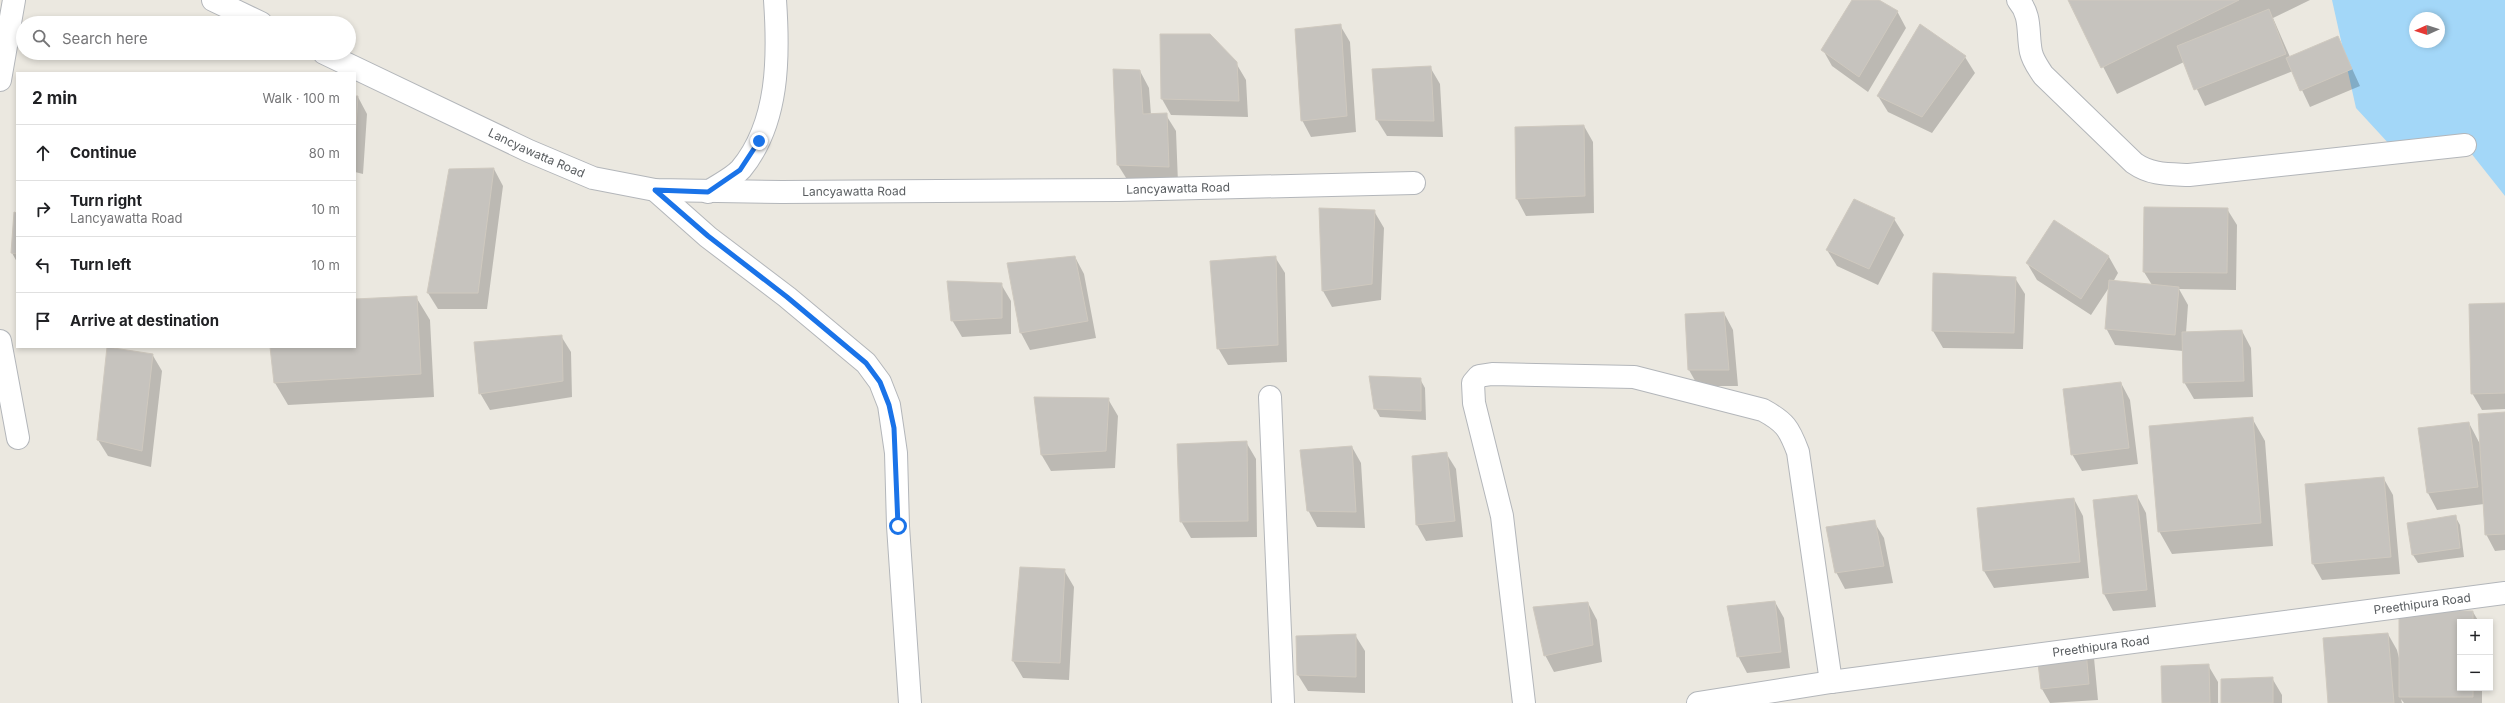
<!DOCTYPE html>
<html lang="en">
<head>
<meta charset="utf-8">
<style>
	body { margin:0; font-family:Inter,sans-serif; background:#f2f2f2; color:#202124 }
	.controls { position:absolute; right:12px; bottom:12px; display:grid; overflow:hidden; border-radius:0px; box-shadow:0 2px 6px #0003 }
	.controls button { width:36px; height:36px; display:grid; place-items:center; padding:0; border:0; border-bottom:1px solid #e0e0e0; background:#fff; color:#202124; font:20px sans-serif }
	.compass { position:absolute; left:2409px; top:12px; width:36px; height:36px; border-radius:50%; background:#fff; box-shadow:0 2px 6px #0003; rotate:267deg }
	.stop { position:absolute; width:12px; height:12px; margin:-9px; border:3px solid #1a73e8; border-radius:50%; background:#fff }
	.stop.end { background:#1a73e8; border-color:#fff; box-shadow:0 1px 4px #0008 }
	.list { margin:0; padding:0; list-style:none }
	h2 { display:flex; justify-content:space-between; align-items:center; height:52px; margin:0; padding:0 16px; font-size:17px }
	h2 small { font-size:13px; font-weight:400; color:#757577 }
	.list li { display:grid; grid-template-columns:26px 1fr auto; gap:12px; align-items:center; box-sizing:border-box; height:56px; padding:0 16px; border-top:1px solid #e0e0e0 }
	.list b { display:block; font-size:15px; white-space:nowrap }
	.list p { margin:0; font-size:13px; white-space:nowrap; color:#757577 }
	.list em { font-size:13px; font-style:normal; color:#757577 }
	.icon { flex:none; width:22px; height:22px; fill:none; stroke:currentColor; stroke-width:2; stroke-linecap:round; stroke-linejoin:round }
	.map { position:relative; flex:none; width:2505px; height:703px; overflow:hidden }
	.search { position:absolute; background:#fff; box-shadow:0 2px 6px #0003; left:16px; top:16px; width:340px; height:44px; display:flex; align-items:center; gap:10px; box-sizing:border-box; padding:0 14px; border-radius:22px; color:#757577; font-size:15px }
	.panel { position:absolute; background:#fff; box-shadow:0 2px 6px #0003; left:16px; top:72px; width:340px; height:276px; border-radius:0px }
	.map>svg:first-child { display:block }
</style>
</head>
<body>
<div class="map">
<svg width="2505" height="703" viewBox="0 0 2505 703">
	<rect width="100%" height="100%" fill="#ebe8e0"/>
	<path fill="#a3d7f8" fill-rule="evenodd" d="M 2332,0 L 2505,0 L 2505,196 L 2463,143 L 2391,146 L 2356,108 ZM 2415,18 L 2439,18 L 2439,42 L 2415,42 Z"/>
	<path fill="#0003" d="M 1853,0 L 1877,0 L 1897,11 L 1906,28 L 1868,92 L 1832,66 L 1823,50 Z
		M 2069,0 L 2310,0 L 2273,18 L 2290,57 L 2338,38 L 2360,86 L 2310,107 L 2293,71 L 2205,106 L 2184,62 L 2117,94 Z
		M 1340,25 L 1350,42 L 1356,132 L 1311,137 L 1302,120 Z
		M 1965,57 L 1975,73 L 1932,133 L 1888,112 L 1878,96 Z
		M 1236,63 L 1246,80 L 1248,117 L 1171,115 L 1162,99 Z
		M 1430,67 L 1440,84 L 1443,137 L 1387,136 L 1377,120 Z
		M 1140,71 L 1149,88 L 1151,115 L 1166,115 L 1176,131 L 1178,183 L 1128,181 L 1118,165 Z
		M 355,97 L 358,97 L 367,114 L 363,174 L 355,172 Z
		M 1584,126 L 1593,142 L 1594,213 L 1526,216 L 1517,199 L 1516,128 Z
		M 494,169 L 503,186 L 487,309 L 438,309 L 428,293 Z
		M 2227,209 L 2237,225 L 2236,290 L 2179,289 L 2188,305 L 2186,333 L 2242,331 L 2251,348 L 2253,397 L 2194,399 L 2184,382 L 2183,351 L 2115,345 L 2106,328 L 2110,286 L 2091,315 L 2037,280 L 2027,263 L 2054,221 L 2109,257 L 2118,273 L 2113,282 L 2152,285 L 2144,272 Z
		M 1374,211 L 1384,228 L 1381,300 L 1332,307 L 1323,291 Z
		M 17,214 L 17,262 L 12,253 Z
		M 1894,219 L 1904,235 L 1878,285 L 1837,266 L 1827,250 Z
		M 1075,257 L 1084,274 L 1096,338 L 1030,350 L 1021,333 L 1008,263 Z
		M 1275,257 L 1285,273 L 1287,362 L 1228,365 L 1218,348 Z
		M 2015,278 L 2025,294 L 2023,349 L 1943,348 L 1933,331 Z
		M 1001,284 L 1011,301 L 1011,334 L 962,337 L 952,320 Z
		M 416,297 L 430,320 L 434,397 L 288,405 L 275,383 L 271,347 L 355,347 L 355,300 Z
		M 2505,304 L 2505,409 L 2482,410 L 2472,393 Z
		M 1724,313 L 1733,330 L 1738,386 L 1698,386 L 1689,370 Z
		M 561,336 L 571,352 L 572,397 L 490,410 L 480,393 Z
		M 152,354 L 162,371 L 151,467 L 108,456 L 98,440 Z
		M 1420,379 L 1425,388 L 1426,420 L 1380,417 L 1375,408 Z
		M 2121,383 L 2130,400 L 2138,464 L 2082,471 L 2072,454 Z
		M 1108,399 L 1118,416 L 1115,468 L 1051,471 L 1041,454 Z
		M 2505,413 L 2505,550 L 2495,551 L 2486,534 L 2484,504 L 2437,510 L 2428,493 L 2419,429 L 2469,423 L 2481,446 Z
		M 2252,418 L 2265,441 L 2273,546 L 2172,554 L 2159,531 Z
		M 1246,442 L 1256,459 L 1257,537 L 1191,538 L 1181,521 Z
		M 1352,447 L 1361,463 L 1365,528 L 1317,527 L 1308,510 Z
		M 1446,453 L 1456,469 L 1463,537 L 1426,541 L 1417,525 Z
		M 2384,479 L 2393,495 L 2400,574 L 2322,580 L 2313,564 Z
		M 2137,496 L 2146,513 L 2156,607 L 2113,611 L 2104,594 L 2094,501 Z
		M 2074,499 L 2083,516 L 2089,578 L 1994,588 L 1984,571 L 1978,509 Z
		M 2455,516 L 2460,525 L 2464,557 L 2418,563 L 2413,555 Z
		M 1874,522 L 1884,538 L 1893,583 L 1845,589 L 1836,572 Z
		M 1021,568 L 1064,570 L 1074,587 L 1069,680 L 1023,678 L 1013,661 Z
		M 1775,602 L 1784,618 L 1790,668 L 1747,673 L 1738,656 Z
		M 1588,603 L 1597,620 L 1602,662 L 1554,672 L 1545,655 Z
		M 2473,612 L 2479,622 L 2460,622 L 2460,688 L 2482,688 L 2482,703 L 2404,703 L 2401,699 L 2402,703 L 2329,703 L 2388,634 L 2397,650 L 2400,662 Z
		M 1355,635 L 1365,651 L 1365,693 L 1308,691 L 1298,675 Z
		M 2085,641 L 2094,658 L 2098,700 L 2050,703 L 2042,689 Z
		M 2208,665 L 2218,682 L 2218,703 L 2163,703 Z
		M 2272,678 L 2282,695 L 2282,703 L 2222,703 Z"/>
	<path fill="#c6c3be" stroke="#cfc9bf" d="M 1852,0 L 1879,0 L 1898,11 L 1859,77 L 1821,50 Z
		M 2068,0 L 2239,0 L 2101,68 Z
		M 2269,9 L 2286,54 L 2194,90 L 2177,46 Z
		M 1341,24 L 1347,116 L 1301,121 L 1295,29 Z
		M 1920,24 L 1966,56 L 1922,117 L 1877,96 Z
		M 1160,34 L 1210,34 L 1237,62 L 1239,101 L 1161,99 Z
		M 2338,36 L 2352,69 L 2300,91 L 2286,58 Z
		M 1431,66 L 1434,121 L 1376,120 L 1372,69 Z
		M 1113,69 L 1140,70 L 1143,114 L 1167,113 L 1169,167 L 1117,165 Z
		M 355,96 L 358,96 L 355,140 Z
		M 1584,125 L 1585,196 L 1516,199 L 1515,127 Z
		M 494,168 L 478,293 L 427,293 L 449,169 Z
		M 1854,199 L 1895,218 L 1869,269 L 1826,250 Z
		M 2144,207 L 2228,208 L 2227,273 L 2143,272 Z
		M 1319,208 L 1375,210 L 1372,284 L 1322,291 Z
		M 14,212 L 17,213 L 17,254 L 11,253 Z
		M 2054,220 L 2109,256 L 2081,299 L 2026,263 Z
		M 1075,256 L 1088,321 L 1020,333 L 1007,263 Z
		M 1276,256 L 1278,345 L 1217,349 L 1210,261 Z
		M 1933,273 L 2016,277 L 2014,333 L 1932,331 Z
		M 2109,280 L 2179,287 L 2175,335 L 2105,329 Z
		M 947,281 L 1002,283 L 1002,318 L 951,321 Z
		M 417,296 L 421,374 L 274,383 L 270,347 L 355,347 L 355,299 Z
		M 2505,303 L 2505,393 L 2471,394 L 2469,304 Z
		M 1724,312 L 1729,370 L 1688,370 L 1685,314 Z
		M 2242,330 L 2244,381 L 2183,383 L 2182,332 Z
		M 562,335 L 563,381 L 479,394 L 474,342 Z
		M 107,347 L 153,354 L 142,451 L 97,440 Z
		M 1369,376 L 1421,378 L 1421,411 L 1374,409 Z
		M 2121,382 L 2129,448 L 2071,455 L 2063,389 Z
		M 1034,397 L 1109,398 L 1106,451 L 1041,455 Z
		M 2505,412 L 2505,534 L 2485,535 L 2478,414 Z
		M 2253,417 L 2261,523 L 2158,532 L 2149,426 Z
		M 2469,422 L 2478,487 L 2427,493 L 2418,428 Z
		M 1247,441 L 1248,521 L 1180,522 L 1177,444 Z
		M 1352,446 L 1356,512 L 1307,511 L 1300,450 Z
		M 1447,452 L 1455,521 L 1416,525 L 1412,456 Z
		M 2384,477 L 2391,557 L 2312,564 L 2305,484 Z
		M 2137,495 L 2147,590 L 2103,594 L 2093,500 Z
		M 2074,498 L 2080,562 L 1983,571 L 1977,508 Z
		M 2456,515 L 2460,548 L 2412,555 L 2407,523 Z
		M 1875,520 L 1884,566 L 1835,573 L 1826,527 Z
		M 1020,567 L 1065,569 L 1060,663 L 1012,661 Z
		M 1775,601 L 1781,652 L 1737,657 L 1727,606 Z
		M 1588,602 L 1593,645 L 1544,656 L 1533,607 Z
		M 2399,610 L 2473,611 L 2473,622 L 2460,622 L 2460,688 L 2473,688 L 2473,697 L 2399,697 Z
		M 2388,633 L 2394,703 L 2328,703 L 2323,638 Z
		M 1356,634 L 1356,677 L 1297,675 L 1296,636 Z
		M 2085,640 L 2089,684 L 2041,689 L 2036,646 Z
		M 2209,664 L 2210,703 L 2162,703 L 2161,666 Z
		M 2273,677 L 2273,703 L 2221,703 L 2221,679 Z"/>
	<g fill="none" stroke-linecap="round" stroke-linejoin="round">
		<g stroke="#b3b6ba" stroke-width="24">
			<g id="minor">
				<path d="M 213,0 L 261,23"/>
				<path d="M 2018,0 C 2032,16 2027,33 2031,52 C 2033,61 2038,67 2043,75 L 2134,163 C 2151,175 2168,174 2189,175 L 2465,145"/>
				<path id="s1" d="M 324,53 L 529,151 L 593,178 L 655,190 L 782,192 L 1119,190 L 1414,183"/>
				<path d="M 0,80 L 14,0"/>
				<path d="M 655,190 L 708,237 L 787,297 L 866,363 L 880,382 L 889,405 L 896,453 L 898,526 L 910,703"/>
				<path d="M 708,192 C 718,185 733,178 741,169 C 779,123 779,57 775,0"/>
				<path d="M 0,341 L 18,438"/>
				<path d="M 1270,397 L 1283,703"/>
				<path d="M 1524,703 L 1502,516 L 1474,403 L 1473,383 L 1479,376 L 1492,374 L 1634,377 L 1763,410 C 1785,422 1789,428 1798,452 L 1831,682"/>
				<path id="s2" d="M 1698,703 L 1831,682 L 2505,593"/>
			</g>
		</g>
		<use href="#minor" stroke="#fff" stroke-width="22"/>
	</g>
	<g fill="none" stroke-linecap="round" stroke-linejoin="round">
		<path stroke="#1a73e8" stroke-width="5" d="M 759,141 L 740,170 L 708,192 L 655,190 L 708,236 L 787,297 L 866,363 L 880,382 L 889,405 L 894,428 L 898,526"/>
	</g>
	<g text-anchor="middle" stroke-width="4" stroke-linejoin="round" paint-order="stroke">
		<g font-size="12" fill="#595d60" stroke="#fff">
			<text dy="4" stroke="none"><textPath href="#s1" startOffset="235">Lancyawatta Road</textPath></text>
			<text dy="4" stroke="none"><textPath href="#s1" startOffset="883">Lancyawatta Road</textPath></text>
			<text dy="4" stroke="none"><textPath href="#s1" startOffset="559">Lancyawatta Road</textPath></text>
			<text dy="4" stroke="none"><textPath href="#s2" startOffset="731">Preethipura Road</textPath></text>
			<text dy="4" stroke="none"><textPath href="#s2" startOffset="407">Preethipura Road</textPath></text>
		</g>
	</g>
</svg>
<div class="controls">
<button>+</button>
<button>−</button>
</div>
<svg class="compass" viewBox="-18 -18 36 36"><path d="M0-13l5 13h-10z" fill="#e53935"/><path d="M0 13l5-13h-10z" fill="#757577"/></svg>
<div class="stop" style="left:898px;top:526px"></div>
<div class="stop end" style="left:759px;top:141px"></div>
<div class="search"><svg class="icon" aria-label="search" viewBox="0 0 24 24"><circle cx="10" cy="10" r="6"/><path d="M15 15l6 6"/></svg>Search here</div>
<section class="panel">
<h2>2 min<small>Walk · 100 m</small></h2>
<ul class="list">
<li><svg class="icon" aria-label="ahead" viewBox="0 0 24 24"><path d="M12 20V5M6 11l6-6 6 6"/></svg><div><b>Continue</b></div><em>80 m</em></li>
<li><svg class="icon" aria-label="right" viewBox="0 0 24 24"><path d="M7 20v-9h11M14 6l5 5-5 5"/></svg><div><b>Turn right</b><p>Lancyawatta Road</p></div><em>10 m</em></li>
<li><svg class="icon" aria-label="left" viewBox="0 0 24 24"><path d="M17 20v-9H6M10 6l-5 5 5 5"/></svg><div><b>Turn left</b></div><em>10 m</em></li>
<li><svg class="icon" aria-label="arrive" viewBox="0 0 24 24"><path d="M6 21V4h12l-3 4 3 4H6"/></svg><div><b>Arrive at destination</b></div></li>
</ul>
</section>
</div>
</body>
</html>
